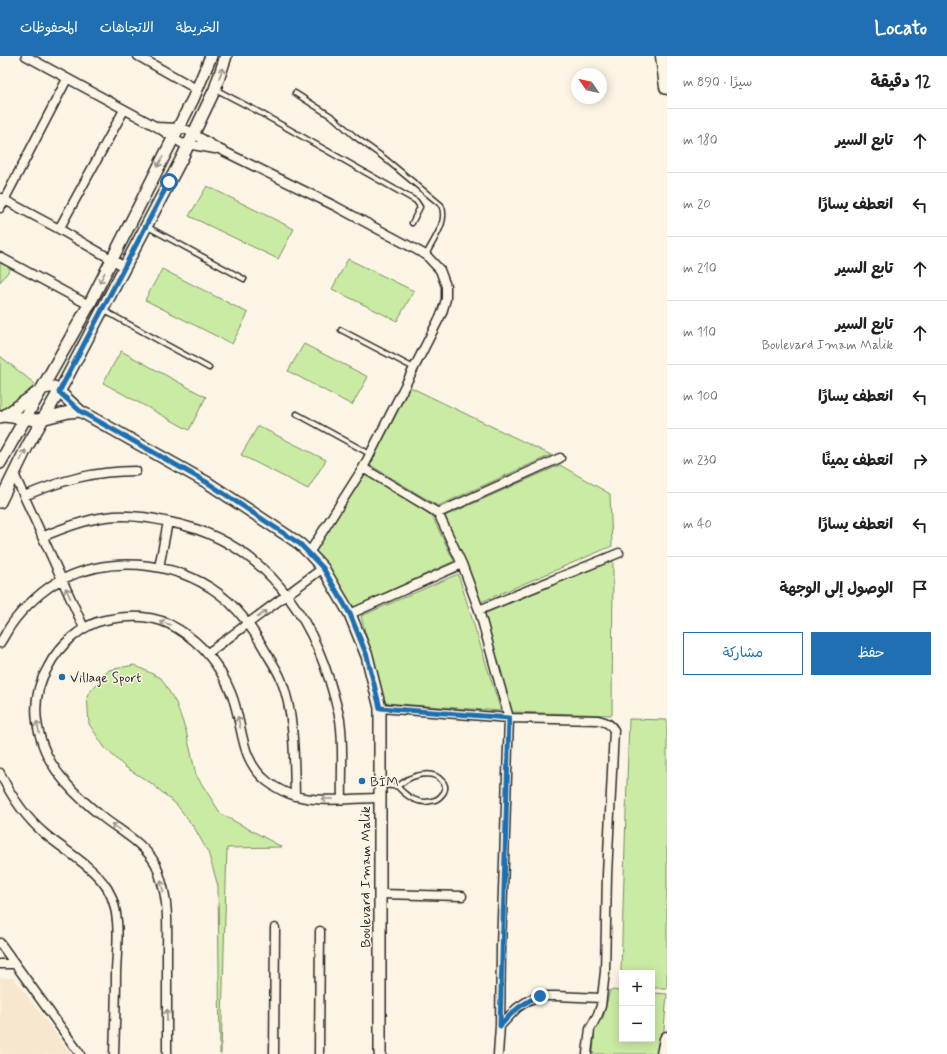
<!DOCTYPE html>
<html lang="ar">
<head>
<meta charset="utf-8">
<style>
	body { margin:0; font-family:Mynerve,"Playpen Sans Arabic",sans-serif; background:#f6f6f6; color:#202124; direction:rtl }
	.controls { position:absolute; right:12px; bottom:12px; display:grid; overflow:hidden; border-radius:0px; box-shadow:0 2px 10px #0003 }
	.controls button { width:36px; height:36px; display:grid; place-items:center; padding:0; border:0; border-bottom:1px solid #e0e0e0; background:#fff; color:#202124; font:20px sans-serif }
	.compass { position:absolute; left:571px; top:12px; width:36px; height:36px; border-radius:50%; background:#fff; box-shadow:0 2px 10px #0003; rotate:304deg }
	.stop { position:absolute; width:12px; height:12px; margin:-9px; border:3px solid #1f6fb2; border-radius:50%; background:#fff }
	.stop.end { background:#1f6fb2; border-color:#fff; box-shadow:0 1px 4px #0008 }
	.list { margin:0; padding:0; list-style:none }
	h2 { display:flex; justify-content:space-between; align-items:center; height:52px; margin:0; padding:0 16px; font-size:17px }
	h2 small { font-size:13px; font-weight:400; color:#757577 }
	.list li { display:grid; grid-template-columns:26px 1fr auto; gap:12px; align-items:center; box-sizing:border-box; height:64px; padding:0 16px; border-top:1px solid #e0e0e0 }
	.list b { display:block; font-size:15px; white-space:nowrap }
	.list p { margin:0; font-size:13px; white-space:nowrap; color:#757577 }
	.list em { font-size:13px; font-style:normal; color:#757577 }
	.actions { display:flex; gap:8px; padding:12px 16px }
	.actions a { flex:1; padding:9px 0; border:1px solid #1f6fb2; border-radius:0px; text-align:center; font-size:14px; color:#1f6fb2 }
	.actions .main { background:#1f6fb2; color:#fff }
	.icon { flex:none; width:22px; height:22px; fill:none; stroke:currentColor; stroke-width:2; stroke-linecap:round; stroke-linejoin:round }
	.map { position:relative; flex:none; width:667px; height:998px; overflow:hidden; direction:ltr }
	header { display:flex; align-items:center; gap:24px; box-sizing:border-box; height:56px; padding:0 20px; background:#1f6fb2; color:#fff }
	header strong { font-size:19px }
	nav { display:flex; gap:22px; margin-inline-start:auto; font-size:14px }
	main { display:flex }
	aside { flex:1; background:#fff }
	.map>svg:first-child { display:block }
</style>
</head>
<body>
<header>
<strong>Locato</strong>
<nav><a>الخريطة</a><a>الاتجاهات</a><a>المحفوظات</a></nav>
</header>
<main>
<aside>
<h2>12 دقيقة<small>سيرًا · 890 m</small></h2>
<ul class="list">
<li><svg class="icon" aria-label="ahead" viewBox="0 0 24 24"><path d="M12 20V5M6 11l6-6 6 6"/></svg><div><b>تابع السير</b></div><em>180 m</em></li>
<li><svg class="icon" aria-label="left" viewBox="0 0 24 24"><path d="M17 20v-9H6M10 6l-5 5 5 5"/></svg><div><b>انعطف يسارًا</b></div><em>20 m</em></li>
<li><svg class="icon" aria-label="ahead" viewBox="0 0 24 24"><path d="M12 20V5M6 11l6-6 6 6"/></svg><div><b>تابع السير</b></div><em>210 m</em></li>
<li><svg class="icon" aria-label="ahead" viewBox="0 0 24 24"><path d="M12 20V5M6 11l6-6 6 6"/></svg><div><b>تابع السير</b><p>Boulevard Imam Malik</p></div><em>110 m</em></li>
<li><svg class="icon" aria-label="left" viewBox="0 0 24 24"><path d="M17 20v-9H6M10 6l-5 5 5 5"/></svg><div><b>انعطف يسارًا</b></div><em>100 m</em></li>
<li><svg class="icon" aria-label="right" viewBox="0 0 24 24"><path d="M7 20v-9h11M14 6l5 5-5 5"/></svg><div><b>انعطف يمينًا</b></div><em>230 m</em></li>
<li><svg class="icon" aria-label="left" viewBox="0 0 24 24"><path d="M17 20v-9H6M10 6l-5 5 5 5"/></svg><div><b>انعطف يسارًا</b></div><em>40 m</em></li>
<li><svg class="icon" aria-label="arrive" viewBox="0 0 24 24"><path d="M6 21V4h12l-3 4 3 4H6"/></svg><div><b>الوصول إلى الوجهة</b></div></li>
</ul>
<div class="actions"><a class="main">حفظ</a><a>مشاركة</a></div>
</aside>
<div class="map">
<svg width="667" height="998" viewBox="0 0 667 998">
	<rect width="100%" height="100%" fill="#fcf5e5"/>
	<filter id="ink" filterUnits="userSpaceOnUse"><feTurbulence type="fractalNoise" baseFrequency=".025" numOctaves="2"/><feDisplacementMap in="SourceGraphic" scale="8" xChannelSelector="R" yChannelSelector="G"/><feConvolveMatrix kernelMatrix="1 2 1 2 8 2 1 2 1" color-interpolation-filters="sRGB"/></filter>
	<g filter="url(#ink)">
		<path fill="#f6e7ce" d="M 0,922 L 14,922 L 71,998 L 0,998 Z"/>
		<path fill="#caeba3" stroke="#7a8b67" d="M 207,130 L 294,173 L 278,203 L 189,160 Z
			M 348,203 L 414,235 L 397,265 L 332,233 Z
			M 0,207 L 11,212 L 0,226 Z
			M 162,213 L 248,257 L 232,288 L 145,244 Z
			M 304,288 L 368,321 L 352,349 L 288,315 Z
			M 121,295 L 206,341 L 189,374 L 103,327 Z
			M 0,300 L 35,328 L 12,355 L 0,358 Z
			M 410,331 L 551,399 L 438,450 L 370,409 Z
			M 258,370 L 326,404 L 308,433 L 241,399 Z
			M 560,409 L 610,438 L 612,490 L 481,546 L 445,460 Z
			M 367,414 L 432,460 L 454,505 L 354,551 L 312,499 Z
			M 613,504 L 612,659 L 511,656 L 484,558 Z
			M 458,518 L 501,655 L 384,647 L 361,560 Z
			M 134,609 L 161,622 L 176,647 L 186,675 L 196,719 L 221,758 L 282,791 L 227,792 L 221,998 L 220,998 L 218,830 L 208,796 L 195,773 L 177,749 L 151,727 L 125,711 L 105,692 L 89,668 L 87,639 L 109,614 Z
			M 629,663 L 667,664 L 667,932 L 652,932 L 652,917 L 624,917 L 621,915 Z
			M 610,934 L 622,935 L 622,983 L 652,983 L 652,937 L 667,938 L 663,984 L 659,998 L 593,998 L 595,970 L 603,962 Z"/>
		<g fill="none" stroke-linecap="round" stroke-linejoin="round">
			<g stroke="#2b2b2b" stroke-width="7">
				<path id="lane" d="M 215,33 L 257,55 L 416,145 L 420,151 L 412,167
					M 295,37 L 334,62 L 354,80 L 383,101 L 441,149 C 449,165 433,184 426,199
					M 146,170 L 244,223
					M 103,254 L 209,312
					M 341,274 L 414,312
					M 297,358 L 370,398
					M 382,729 C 386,729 393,731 397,730 C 401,729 404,725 408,723 C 418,718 434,715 442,725 C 445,728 446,732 444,736 C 442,739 439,743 435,744 C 419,750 407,741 397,730"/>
			</g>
			<g stroke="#2b2b2b" stroke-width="11">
				<path id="street" d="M 26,0 L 157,71 L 181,87 L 215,93
					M 138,0 L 198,34
					M 157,71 L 178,72 L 187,74 L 219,93 L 335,150 L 426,199 L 440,214 L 446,230 L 446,243 L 442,257 L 363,412 L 309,497
					M 1,142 L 59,173 L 125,211
					M 0,152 L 67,23
					M 59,173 L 124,54
					M 0,201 L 89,249
					M 363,412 L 438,457 L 462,508 L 479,554 L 509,662 L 501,891 L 500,970 L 498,998
					M 14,418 L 84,572
					M 24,440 C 63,424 94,415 136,415
					M 438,457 L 560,402
					M 42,481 C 63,472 84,464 106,461 C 127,458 148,461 169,466 C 253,482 304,544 329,623 C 333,636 337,650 340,664 C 344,690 341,717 342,743
					M 159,511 L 168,466
					M 479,554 L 619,497
					M 350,558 L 462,508
					M 0,587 C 4,581 7,575 11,569 C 22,553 45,531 63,523 C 116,498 184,506 228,545 C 243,559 256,578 266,596 C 271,605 277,613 281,623 C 295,659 294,701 295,740
					M 208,597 L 323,512
					M 380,652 L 509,662 L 598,664 C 605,666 610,667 614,674 L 607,819 L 605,916 L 601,950 L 598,958 L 590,973 L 587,998
					M 0,717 C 11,740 26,762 45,778 C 64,794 94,811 107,832 C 122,856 117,889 116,916 C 116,943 115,971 114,998
					M 380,838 L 462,840
					M 0,887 L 80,998
					M 0,908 L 14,908
					M 500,970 L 517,952 L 529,944 L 540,940 L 556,940 L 601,942
					M 167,998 C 167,965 167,932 167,899 C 167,874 169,848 161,824 C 159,818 158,812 155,807 C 144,788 122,776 105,763 C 77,741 49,715 40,680 C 33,655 35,633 48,611 C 58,591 82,568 105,564 C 130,559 155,558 178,573 C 203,588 220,610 231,637 C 244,668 238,703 268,726 C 276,732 285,737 296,740 C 322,747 353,742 380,742
					M 274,998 L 275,872
					M 319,998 L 320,875"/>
			</g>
			<g stroke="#2b2b2b" stroke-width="14">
				<path id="secondary" d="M 4,360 L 37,364 L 69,356 L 80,355
					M 0,361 L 4,360 L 44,332 L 49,331 L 54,331 L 80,355 L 208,427 L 300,488 L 309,497 L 323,512 L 350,558 L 367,600 L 380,652 L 380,998
					M 0,407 L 89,249 L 193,43 L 211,0
					M 0,446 L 28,389 L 64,327 L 182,102 L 215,33 L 226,0"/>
			</g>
			<g stroke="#2b2b2b" stroke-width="17">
				<path id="highway" d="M 663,0 L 667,31
					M 664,998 L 667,983"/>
			</g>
			<use href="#lane" stroke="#fcf5e5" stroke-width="4"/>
			<use href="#street" stroke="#fcf5e5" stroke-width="8"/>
			<use href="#secondary" stroke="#fcf5e5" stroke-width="11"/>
			<use href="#highway" stroke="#fcf5e5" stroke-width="14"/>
		</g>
		<defs><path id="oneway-shaft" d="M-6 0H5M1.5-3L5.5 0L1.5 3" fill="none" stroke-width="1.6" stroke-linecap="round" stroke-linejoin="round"/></defs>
		<g stroke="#949088">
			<use href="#oneway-shaft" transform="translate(221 17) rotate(-70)"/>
			<use href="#oneway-shaft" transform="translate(160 106) rotate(117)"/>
			<use href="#oneway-shaft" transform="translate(102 222) rotate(117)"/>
			<use href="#oneway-shaft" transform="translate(23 399) rotate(-63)"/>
			<use href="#oneway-shaft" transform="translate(68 537) rotate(-115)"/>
			<use href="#oneway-shaft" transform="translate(262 558) rotate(-36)"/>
			<use href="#oneway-shaft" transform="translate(165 567) rotate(-162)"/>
			<use href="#oneway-shaft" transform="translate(239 666) rotate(-102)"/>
			<use href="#oneway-shaft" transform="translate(38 671) rotate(-103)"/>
			<use href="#oneway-shaft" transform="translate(327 743) rotate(180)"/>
			<use href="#oneway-shaft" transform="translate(116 771) rotate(-143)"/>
			<use href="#oneway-shaft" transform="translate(162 830) rotate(-104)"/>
			<use href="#oneway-shaft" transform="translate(167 959) rotate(-89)"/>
		</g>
	</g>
	<g fill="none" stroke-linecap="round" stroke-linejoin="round" filter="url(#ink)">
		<path stroke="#1f6fb2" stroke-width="5" d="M 169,126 L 59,336 L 80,355 L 208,427 L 300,488 L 323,512 L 350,558 L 367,600 L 380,652 L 509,662 L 500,970 C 512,956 523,946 540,940"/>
	</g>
	<g fill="#1f6fb2" stroke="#fcf5e5" stroke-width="1.5">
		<circle cx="62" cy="621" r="4"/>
		<circle cx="362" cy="725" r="4"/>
	</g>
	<g text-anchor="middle" stroke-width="3" stroke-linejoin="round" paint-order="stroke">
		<g font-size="14" fill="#2b2b2b" stroke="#fcf5e5" text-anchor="start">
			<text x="70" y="626">Village Sport</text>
			<text x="370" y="730">BİM</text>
		</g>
		<g font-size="14" fill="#2b2b2b" stroke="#fcf5e5">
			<text transform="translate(365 821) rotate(-90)" y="5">Boulevard Imam Malik</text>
		</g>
	</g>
</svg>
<div class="controls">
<button>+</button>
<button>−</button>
</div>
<svg class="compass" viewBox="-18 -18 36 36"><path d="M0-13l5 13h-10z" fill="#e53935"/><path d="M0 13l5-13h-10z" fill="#757577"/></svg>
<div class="stop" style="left:169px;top:126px"></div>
<div class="stop end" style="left:540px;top:940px"></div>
</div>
</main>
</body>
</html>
